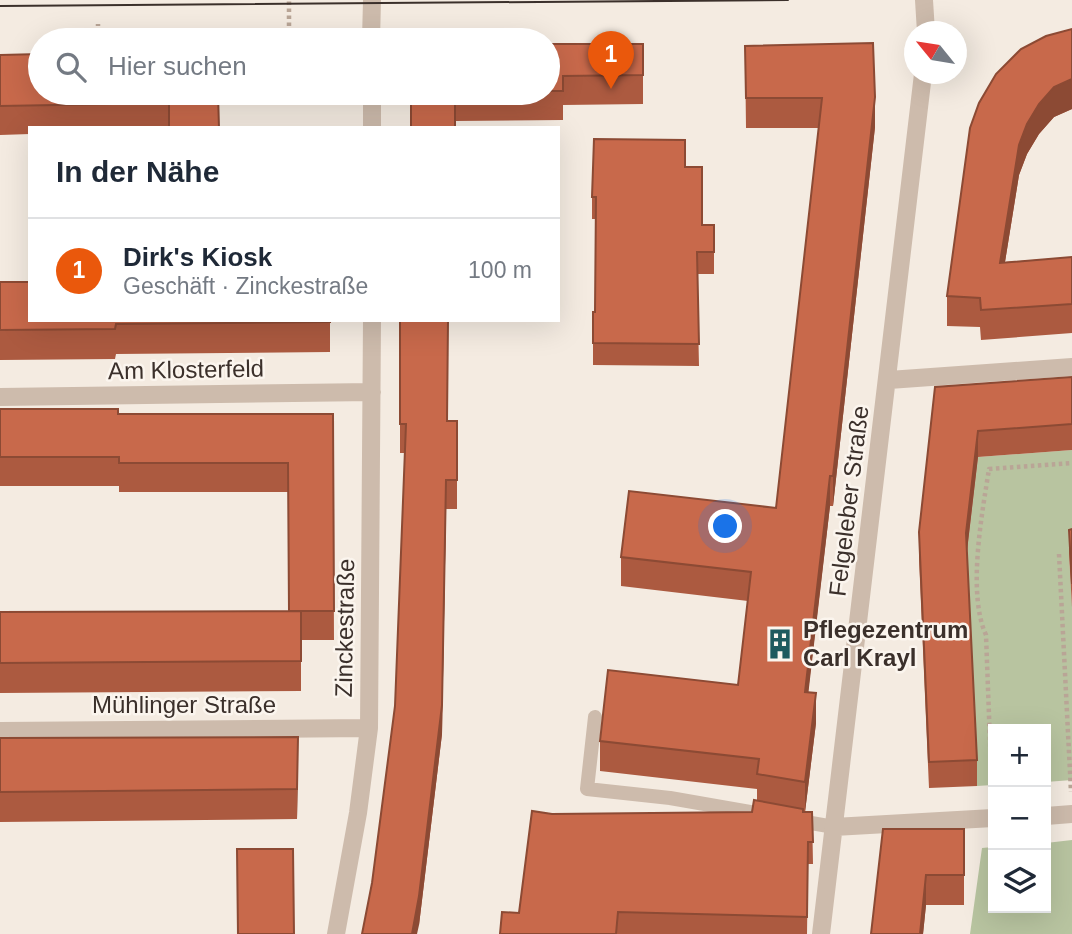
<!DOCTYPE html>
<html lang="de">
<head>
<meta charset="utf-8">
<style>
	body { margin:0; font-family:Helvetica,sans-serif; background:#f6f6f7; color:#1f2937 }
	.controls { position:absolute; right:21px; bottom:21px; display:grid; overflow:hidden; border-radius:0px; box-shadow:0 7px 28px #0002 }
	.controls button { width:63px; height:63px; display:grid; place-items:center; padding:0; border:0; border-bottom:2px solid #e0e1e3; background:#fff; color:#1f2937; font:35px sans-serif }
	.compass { position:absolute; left:904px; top:21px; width:63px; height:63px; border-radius:50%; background:#fff; box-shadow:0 7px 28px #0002; rotate:300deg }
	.you { position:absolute; left:726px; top:527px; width:24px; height:24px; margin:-18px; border:5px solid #fff; border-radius:50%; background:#1a73e8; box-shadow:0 0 0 10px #1a73e833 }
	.badge { display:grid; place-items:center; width:46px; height:46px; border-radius:50%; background:#ea580c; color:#fff; font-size:23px; font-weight:700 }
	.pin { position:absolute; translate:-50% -58px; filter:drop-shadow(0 2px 4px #0008) }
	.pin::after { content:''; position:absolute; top:37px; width:24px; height:21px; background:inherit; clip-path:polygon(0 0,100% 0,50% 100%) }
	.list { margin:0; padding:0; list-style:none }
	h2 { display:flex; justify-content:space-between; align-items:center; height:91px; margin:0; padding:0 28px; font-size:30px }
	h2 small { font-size:23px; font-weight:400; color:#747a83 }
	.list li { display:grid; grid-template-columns:46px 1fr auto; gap:21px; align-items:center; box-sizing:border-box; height:105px; padding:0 28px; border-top:2px solid #e0e1e3 }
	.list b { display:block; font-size:26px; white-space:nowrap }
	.list p { margin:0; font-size:23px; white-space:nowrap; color:#747a83 }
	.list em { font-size:23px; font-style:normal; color:#747a83 }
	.icon { flex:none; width:38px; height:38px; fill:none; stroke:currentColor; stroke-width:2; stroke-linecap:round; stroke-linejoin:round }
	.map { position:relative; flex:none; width:1072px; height:934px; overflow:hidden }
	.search { position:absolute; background:#fff; box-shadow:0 7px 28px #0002; left:28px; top:28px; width:532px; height:77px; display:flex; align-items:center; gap:18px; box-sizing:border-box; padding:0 24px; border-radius:38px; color:#747a83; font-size:26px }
	.panel { position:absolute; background:#fff; box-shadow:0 7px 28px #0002; left:28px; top:126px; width:532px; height:196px; border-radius:0px }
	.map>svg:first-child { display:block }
</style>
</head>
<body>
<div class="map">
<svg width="1072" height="934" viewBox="0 0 1072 934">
	<rect width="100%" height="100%" fill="#f4ebe1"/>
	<path fill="#b8c4a0" d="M 1072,450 L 1072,553 L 1069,554 L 1072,605 L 1072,780 L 1046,782 L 1046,729 L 993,729 L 993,785 L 977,786 L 966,559 L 978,457 Z
		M 1072,840 L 1072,934 L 970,934 L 982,848 L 993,847 L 993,908 L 1046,908 L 1046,843 Z"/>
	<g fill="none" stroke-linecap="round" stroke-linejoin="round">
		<path stroke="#b9a596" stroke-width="4.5" stroke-dasharray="3.5 3.5" stroke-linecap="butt" d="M 98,40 L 98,24
			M 289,40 L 289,0
			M 1059,554 L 1071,792
			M 992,796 L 986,635 C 967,593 982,514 989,469 L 1072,463"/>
		<path stroke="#cdbbac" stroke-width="14" d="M 595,717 L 587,789 L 670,798 L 767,815
			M 794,820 L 834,827"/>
		<path stroke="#cdbbac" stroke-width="18" d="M 924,0 L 926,32
			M 371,40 L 372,0
			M 372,93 L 372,128
			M 889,380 L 1072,367
			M 0,397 L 372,392
			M 0,731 L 369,728
			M 1046,816 L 1072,814
			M 834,827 L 993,818
			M 336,934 L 358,813 L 369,728 L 372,320
			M 821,934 L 923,74"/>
		<path stroke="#3b302b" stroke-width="2" d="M 0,6 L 788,0"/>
	</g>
	<path fill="#ac5a40" d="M 1072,29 L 1072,109 L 1054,117 L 1039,134 L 1027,154 L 1019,175 L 1005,262 L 1072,257 L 1072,333 L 981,340 L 980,327 L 947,326 L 947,296 Z
		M 548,44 L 643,44 L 643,104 L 563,105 L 563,120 L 455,121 L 410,93 L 548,93 Z
		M 745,46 L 875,127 L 833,506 L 830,506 L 808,692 L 816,723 L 805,812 L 812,812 L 813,864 L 808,864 L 807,934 L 500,934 L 519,913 L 552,814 L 752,812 L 757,801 L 757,789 L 600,771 L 600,741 L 738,685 L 748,601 L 621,586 L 621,557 L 776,508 L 819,128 L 746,128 Z
		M 0,55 L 218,93 L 219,128 L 30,128 L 30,134 L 0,135 Z
		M 685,167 L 702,225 L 714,225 L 714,274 L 697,274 L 699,366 L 593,365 L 593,312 L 595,312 L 596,219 L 592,219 L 592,197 Z
		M 0,282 L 330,320 L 330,352 L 116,354 L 115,359 L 0,360 Z
		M 400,320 L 447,421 L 457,421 L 457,509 L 446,509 L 442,734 L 419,925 L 372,883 L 395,706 L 405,453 L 400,453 Z
		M 1072,377 L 1072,450 L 978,457 L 967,551 L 977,760 L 977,786 L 929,788 L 919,558 L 919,532 L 935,387 Z
		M 0,409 L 118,414 L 333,414 L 334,640 L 301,640 L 301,691 L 0,693 L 0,612 L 289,611 L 288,492 L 119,492 L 119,486 L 0,486 Z
		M 1072,529 L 1072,607 L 1069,553 L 1069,530 Z
		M 0,738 L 298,767 L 297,819 L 0,822 Z
		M 964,829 L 964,905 L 926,905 L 923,934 L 871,934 Z"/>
	<path fill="#8c4a34" d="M 1072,79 L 1072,109 L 1054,117 L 1039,134 L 1027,154 L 1019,175 L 1000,293 L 1000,263 L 1019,145 L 1027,124 L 1039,104 L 1054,87 Z
		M 875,97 L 875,127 L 833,506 L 833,476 Z
		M 978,431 L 978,457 L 966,559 L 966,533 Z
		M 830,476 L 830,506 L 805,722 L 805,692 Z
		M 446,509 L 442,734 L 419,925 L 417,934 L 412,934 Z
		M 816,693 L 816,723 L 805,812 L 805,782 Z
		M 298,737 L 298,767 L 297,819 L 297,789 Z
		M 926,875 L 926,905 L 923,934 L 920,934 Z"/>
	<path fill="#c8694b" stroke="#8c4a34" stroke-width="2" d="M 1072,29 L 1072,79 L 1054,87 L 1039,104 L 1027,124 L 1019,145 L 1000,263 L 1072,257 L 1072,304 L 981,310 L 980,298 L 947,296 L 970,128 L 979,103 L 996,74 L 1021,49 L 1046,36 Z
		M 873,43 L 875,97 L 833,476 L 830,476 L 805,692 L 816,693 L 805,782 L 757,774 L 759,759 L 600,741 L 608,670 L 738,685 L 751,572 L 621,557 L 629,491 L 776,508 L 822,98 L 746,98 L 745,46 Z
		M 548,44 L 643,44 L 643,75 L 563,76 L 563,91 L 548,91 Z
		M 40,54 L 40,93 L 218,93 L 219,128 L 169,128 L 169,103 L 0,106 L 0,55 Z
		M 411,93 L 455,93 L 455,128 L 411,128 Z
		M 594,139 L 685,140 L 685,167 L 702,167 L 702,225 L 714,225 L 714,252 L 697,252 L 699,344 L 593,343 L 593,312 L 595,312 L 596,197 L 592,197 Z
		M 0,282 L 30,282 L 30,320 L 330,320 L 330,322 L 116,324 L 115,329 L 0,330 Z
		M 400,320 L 448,320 L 447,421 L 457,421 L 457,480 L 446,480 L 442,705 L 419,896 L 412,934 L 362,934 L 372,883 L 395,706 L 406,424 L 400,424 Z
		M 1072,377 L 1072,424 L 978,431 L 966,533 L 977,760 L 929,762 L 919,532 L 935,387 Z
		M 0,409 L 118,409 L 118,414 L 333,414 L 334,611 L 289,611 L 288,463 L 119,463 L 119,457 L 0,457 Z
		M 1072,529 L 1072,584 L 1069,530 Z
		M 301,611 L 301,661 L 0,663 L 0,612 Z
		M 298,737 L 297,789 L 0,792 L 0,738 Z
		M 754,800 L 803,809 L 803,812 L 812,812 L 813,842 L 808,842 L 807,917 L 618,912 L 616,934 L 500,934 L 502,912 L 519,913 L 532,811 L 552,814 L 752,812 Z
		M 883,829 L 964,829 L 964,875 L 926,875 L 920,934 L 871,934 Z
		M 237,849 L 293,849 L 294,934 L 238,934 Z"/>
	<defs>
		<g id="building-bare" transform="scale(2.415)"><path d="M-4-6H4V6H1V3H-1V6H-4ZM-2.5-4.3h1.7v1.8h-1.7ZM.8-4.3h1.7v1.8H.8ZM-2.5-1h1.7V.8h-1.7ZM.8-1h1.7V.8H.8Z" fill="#1f5a5e" stroke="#fbf5ee" stroke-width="2.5" paint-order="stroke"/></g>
	</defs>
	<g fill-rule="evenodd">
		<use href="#building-bare" x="780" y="644"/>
	</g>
	<g text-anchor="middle" stroke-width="5" stroke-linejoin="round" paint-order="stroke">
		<g font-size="24" fill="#3b302b" stroke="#fbf5ee">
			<text transform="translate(186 370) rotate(-1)" y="8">Am Klosterfeld</text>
			<text transform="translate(849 501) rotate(-83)" y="8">Felgeleber Straße</text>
			<text transform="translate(345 628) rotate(-89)" y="8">Zinckestraße</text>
			<text x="184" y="713">Mühlinger Straße</text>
		</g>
		<g font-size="24" font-weight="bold" fill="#3b302b" stroke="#fbf5ee" text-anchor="start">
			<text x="803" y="638">Pflegezentrum<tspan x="803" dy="28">Carl Krayl</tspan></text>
		</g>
	</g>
</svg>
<div class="controls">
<button>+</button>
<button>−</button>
<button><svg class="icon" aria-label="layers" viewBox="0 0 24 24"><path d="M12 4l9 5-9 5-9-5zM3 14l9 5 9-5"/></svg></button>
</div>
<svg class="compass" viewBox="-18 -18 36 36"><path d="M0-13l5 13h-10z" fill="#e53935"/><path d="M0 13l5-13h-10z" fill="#747a83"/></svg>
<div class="you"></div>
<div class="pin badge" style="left:611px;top:89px">1</div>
<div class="search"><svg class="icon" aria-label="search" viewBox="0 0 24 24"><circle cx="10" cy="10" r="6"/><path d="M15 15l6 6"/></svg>Hier suchen</div>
<section class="panel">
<h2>In der Nähe<small></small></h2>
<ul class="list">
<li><span class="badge">1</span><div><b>Dirk's Kiosk</b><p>Geschäft · Zinckestraße</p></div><em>100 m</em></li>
</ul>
</section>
</div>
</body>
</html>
